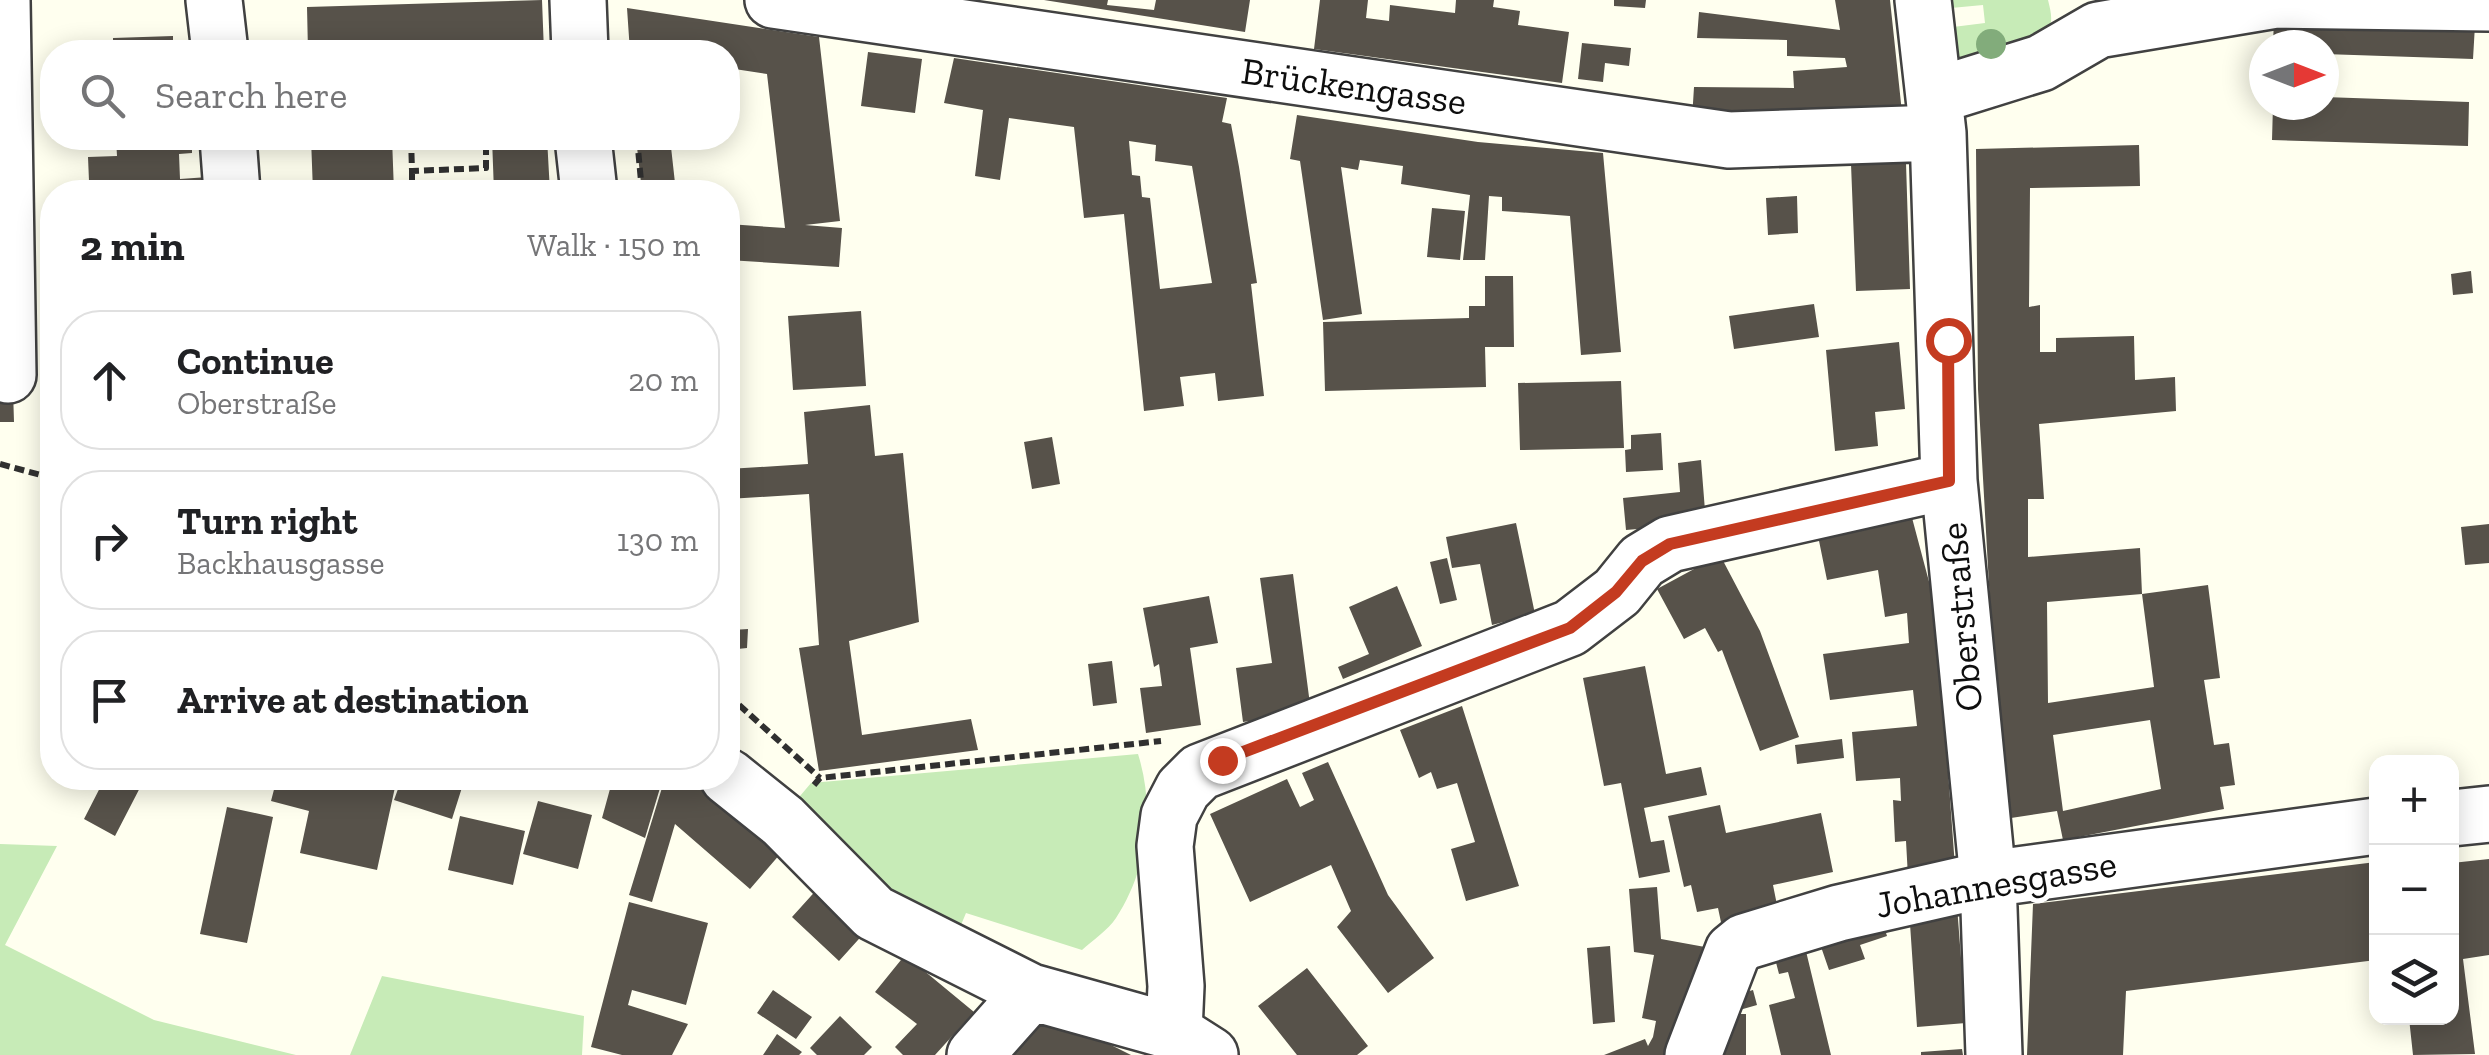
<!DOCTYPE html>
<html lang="en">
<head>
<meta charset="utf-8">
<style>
	body { margin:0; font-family:"Zilla Slab",serif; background:#f6f6f6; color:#202124 }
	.controls { position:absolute; right:30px; bottom:30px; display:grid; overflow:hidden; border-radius:20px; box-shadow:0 5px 25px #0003 }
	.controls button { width:90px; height:90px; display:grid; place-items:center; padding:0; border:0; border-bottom:2px solid #e0e0e0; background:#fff; color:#202124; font:50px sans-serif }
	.compass { position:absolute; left:2249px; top:30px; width:90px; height:90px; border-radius:50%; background:#fff; box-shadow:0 5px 25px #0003; rotate:90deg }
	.stop { position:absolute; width:30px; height:30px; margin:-22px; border:8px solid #c43b20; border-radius:50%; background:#fff }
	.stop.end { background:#c43b20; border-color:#fff; box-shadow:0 2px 10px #0008 }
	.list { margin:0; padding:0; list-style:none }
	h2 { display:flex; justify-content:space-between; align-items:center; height:130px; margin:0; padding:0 40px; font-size:42px }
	h2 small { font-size:32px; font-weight:400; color:#757577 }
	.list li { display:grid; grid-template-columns:65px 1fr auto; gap:30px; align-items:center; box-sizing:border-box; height:140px; margin:0 20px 20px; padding:0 20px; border:2px solid #e0e0e0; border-radius:40px }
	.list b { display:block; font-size:38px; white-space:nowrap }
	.list p { margin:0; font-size:32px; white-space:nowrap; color:#757577 }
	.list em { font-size:32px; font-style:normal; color:#757577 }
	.icon { flex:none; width:55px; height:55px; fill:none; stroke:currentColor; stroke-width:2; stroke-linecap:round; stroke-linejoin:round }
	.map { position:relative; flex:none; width:2489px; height:1055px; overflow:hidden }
	.search { position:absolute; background:#fff; box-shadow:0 5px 25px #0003; left:40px; top:40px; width:700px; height:110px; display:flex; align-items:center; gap:25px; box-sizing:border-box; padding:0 35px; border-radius:40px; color:#757577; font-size:38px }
	.panel { position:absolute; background:#fff; box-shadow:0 5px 25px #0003; left:40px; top:180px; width:700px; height:610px; border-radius:40px }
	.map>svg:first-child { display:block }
</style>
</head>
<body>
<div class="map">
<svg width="2489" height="1055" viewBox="0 0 2489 1055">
	<rect width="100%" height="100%" fill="#ffffef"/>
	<path fill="#c7ebb7" d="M 1950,0 L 2048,0 C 2052,16 2054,25 2043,38 L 1957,61 L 1953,27 L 1985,23 L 1983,5 L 1951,8 Z
		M 1138,754 C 1155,808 1148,869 1116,918 C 1108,930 1093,940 1082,950 L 966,913 L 958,932 L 875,882 L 795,802 L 811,783 Z
		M 0,844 L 57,846 L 5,945 L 154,1020 L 296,1055 L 0,1055 Z
		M 382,976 L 584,1016 L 582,1055 L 350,1055 Z"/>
	<path fill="#57524a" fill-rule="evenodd" d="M 542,0 L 544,52 L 308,52 L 307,7 Z
		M 1044,0 L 1108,0 L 1107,5 L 1154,10 L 1156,0 L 1250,0 L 1245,32 Z
		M 1320,0 L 1368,0 L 1366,18 L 1389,21 L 1390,5 L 1455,13 L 1456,0 L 1494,0 L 1493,7 L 1520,11 L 1518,25 L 1569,32 L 1562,83 L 1314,49 Z
		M 1614,0 L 1646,0 L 1645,8 L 1614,6 Z
		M 1835,0 L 1890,0 L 1903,122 L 1692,119 L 1694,87 L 1794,88 L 1793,71 L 1847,67 L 1845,58 L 1787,56 L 1787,40 L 1697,38 L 1699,12 L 1840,30 Z
		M 627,8 L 819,37 L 840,221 L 805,225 L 842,228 L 839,267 L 728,260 L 728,224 L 785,228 L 767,74 L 728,68 L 728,52 L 630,52 Z
		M 2274,18 L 2475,25 L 2473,59 L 2324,54 L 2324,45 L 2273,45 Z
		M 173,36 L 173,52 L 113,52 L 113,38 Z
		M 1582,43 L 1631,48 L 1629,66 L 1605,63 L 1603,82 L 1578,79 Z
		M 868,52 L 922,59 L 915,113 L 861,106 Z
		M 954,58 L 1227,98 L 1222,122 L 1231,124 L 1239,167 L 1257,283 L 1251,284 L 1264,396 L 1218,401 L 1215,373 L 1180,377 L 1184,406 L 1144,411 L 1124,214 L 1084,218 L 1074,127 L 1009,118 L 1000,180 L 975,176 L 983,110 L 944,103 ZM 1129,141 L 1156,145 L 1155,161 L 1192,166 L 1212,283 L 1160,289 L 1150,198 L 1142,197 L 1140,176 L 1132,175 Z
		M 2324,97 L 2469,102 L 2468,146 L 2272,140 L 2273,105 L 2324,105 Z
		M 1297,115 L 1478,142 L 1603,153 L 1621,352 L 1581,355 L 1570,216 L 1502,211 L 1502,197 L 1489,196 L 1485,260 L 1463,260 L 1470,195 L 1401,184 L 1403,166 L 1360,160 L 1358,170 L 1341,167 L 1362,314 L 1323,320 L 1300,161 L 1290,159 Z
		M 116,138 L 192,138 L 192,153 L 179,154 L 180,179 L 208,177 L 208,192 L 97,192 L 97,181 L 89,181 L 88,157 L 117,156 Z
		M 311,138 L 392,138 L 394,192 L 313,192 Z
		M 492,138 L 547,138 L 550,192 L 494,192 Z
		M 636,138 L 670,138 L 676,192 L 642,192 Z
		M 2139,145 L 2140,186 L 2030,188 L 2029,307 L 2040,305 L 2040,352 L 2056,352 L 2056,338 L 2134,336 L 2135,380 L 2175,377 L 2176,411 L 2039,424 L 2044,499 L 2028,499 L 2028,557 L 2140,548 L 2142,594 L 2208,585 L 2220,678 L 2204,680 L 2214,745 L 2229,743 L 2235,785 L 2220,787 L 2224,809 L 2063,840 L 2057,811 L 2011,818 L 1996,710 L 1978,389 L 1976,149 ZM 2142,594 L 2154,687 L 2048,703 L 2047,602 ZM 2150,720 L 2161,789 L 2063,811 L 2053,735 Z
		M 1906,163 L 1910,289 L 1856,291 L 1851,164 Z
		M 1797,196 L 1798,233 L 1768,235 L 1766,198 Z
		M 1432,208 L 1465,211 L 1460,260 L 1427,257 Z
		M 2471,271 L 2473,293 L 2453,295 L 2451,274 Z
		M 1485,276 L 1513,276 L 1514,347 L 1485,347 L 1486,387 L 1325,391 L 1323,322 L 1469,318 L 1469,306 L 1485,306 Z
		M 1814,304 L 1819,337 L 1734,349 L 1729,316 Z
		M 861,311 L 866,386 L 793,390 L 788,316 Z
		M 1899,342 L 1905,409 L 1875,412 L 1878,446 L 1835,451 L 1826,350 Z
		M 1621,381 L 1624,448 L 1520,450 L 1518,383 Z
		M 0,390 L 13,390 L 14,422 L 0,422 Z
		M 870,405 L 875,456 L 903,453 L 919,622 L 849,641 L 862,735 L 971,719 L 978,750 L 819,771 L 799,648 L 819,645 L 809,494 L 728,499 L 728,469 L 808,464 L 804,412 Z
		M 1661,433 L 1663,470 L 1626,472 L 1625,450 L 1631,449 L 1631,435 Z
		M 1052,437 L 1060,484 L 1032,489 L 1024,442 Z
		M 1701,460 L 1706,523 L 1626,530 L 1623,498 L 1680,492 L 1678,463 Z
		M 1911,514 L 1936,608 L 1955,867 L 1908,877 L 1906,841 L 1895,842 L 1893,800 L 1901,801 L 1900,778 L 1856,781 L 1852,732 L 1917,726 L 1913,690 L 1830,700 L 1823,654 L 1909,643 L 1907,613 L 1885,617 L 1878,570 L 1827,580 L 1817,531 Z
		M 1516,523 L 1535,614 L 1492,625 L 1480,564 L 1452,568 L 1446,537 Z
		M 2489,524 L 2489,563 L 2465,565 L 2461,527 Z
		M 1720,555 L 1760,631 L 1799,737 L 1760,751 L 1722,650 L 1718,652 L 1705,628 L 1684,639 L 1657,589 Z
		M 1447,558 L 1457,600 L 1440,604 L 1430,562 Z
		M 1293,574 L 1311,712 L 1243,722 L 1236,668 L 1272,663 L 1260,578 Z
		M 1397,586 L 1422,646 L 1343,679 L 1338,667 L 1369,654 L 1349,607 Z
		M 1209,596 L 1218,643 L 1190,648 L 1201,725 L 1146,733 L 1140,688 L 1162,686 L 1159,664 L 1154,667 L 1143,608 Z
		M 728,613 L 732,630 L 748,629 L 747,648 L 728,650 Z
		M 1112,661 L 1117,703 L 1093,706 L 1088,664 Z
		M 1645,666 L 1666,774 L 1701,767 L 1707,795 L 1644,808 L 1651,842 L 1664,840 L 1670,872 L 1639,878 L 1621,783 L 1604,786 L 1583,678 Z
		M 1462,706 L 1519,886 L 1466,901 L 1451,849 L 1475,842 L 1457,783 L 1437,789 L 1431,772 L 1419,778 L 1400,730 Z
		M 1842,739 L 1844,758 L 1797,764 L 1795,745 Z
		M 1328,762 L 1388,895 L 1434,958 L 1388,993 L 1337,927 L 1351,911 L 1331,865 L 1250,902 L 1210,814 L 1287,779 L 1300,807 L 1314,800 L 1302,773 Z
		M 105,778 L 145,778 L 115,836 L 84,819 Z
		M 277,778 L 397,778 L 377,870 L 300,853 L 309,811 L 271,801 Z
		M 402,778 L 465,778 L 452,819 L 394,800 Z
		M 613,778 L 663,778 L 645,838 L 602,818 Z
		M 665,778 L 696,778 L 781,853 L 750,889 L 675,824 L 652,902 L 629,895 Z
		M 538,801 L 592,815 L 578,869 L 523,854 Z
		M 1720,805 L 1726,833 L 1821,813 L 1833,872 L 1773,885 L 1779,915 L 1722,927 L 1718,908 L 1697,912 L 1691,885 L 1684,887 L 1668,816 Z
		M 227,807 L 273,817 L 247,943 L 200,934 Z
		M 460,816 L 525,831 L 513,885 L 448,870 Z
		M 2489,859 L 2489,955 L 2463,959 L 2475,1054 L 2413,1055 L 2409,1018 L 2452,1018 L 2452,863 Z
		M 2376,862 L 2376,960 L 2126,991 L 2123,1055 L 2027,1055 L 2033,904 Z
		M 820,886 L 867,930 L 839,961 L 792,917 Z
		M 1657,887 L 1661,939 L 1705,947 L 1677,1055 L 1604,1055 L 1645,1039 L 1648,1046 L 1653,1037 L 1656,1021 L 1642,1018 L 1654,955 L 1634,952 L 1629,889 Z
		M 629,902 L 708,923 L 686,1005 L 632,990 L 628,1005 L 688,1024 L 672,1055 L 622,1055 L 591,1047 Z
		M 1957,906 L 1966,1023 L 1917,1027 L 1909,909 Z
		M 1882,920 L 1887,936 L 1860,945 L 1865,959 L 1829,970 L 1819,941 Z
		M 1804,943 L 1831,1055 L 1781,1055 L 1769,1005 L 1795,998 L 1788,972 L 1779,974 L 1773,951 Z
		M 1610,946 L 1615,1022 L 1593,1024 L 1587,948 Z
		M 905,955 L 974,1012 L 935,1055 L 903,1055 L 895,1047 L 917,1024 L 875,992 Z
		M 1307,968 L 1368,1046 L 1357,1055 L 1297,1055 L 1258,1006 Z
		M 773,990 L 812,1017 L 796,1039 L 757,1013 Z
		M 1753,990 L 1757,1005 L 1729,1013 L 1725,998 Z
		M 1720,1014 L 1746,1014 L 1746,1055 L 1719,1055 Z
		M 1051,1015 L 1131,1055 L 1005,1055 Z
		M 840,1016 L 872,1047 L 864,1055 L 817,1055 L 810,1048 Z
		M 777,1034 L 802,1052 L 799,1055 L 763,1055 Z
		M 1962,1049 L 1963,1055 L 1921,1055 L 1921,1052 Z"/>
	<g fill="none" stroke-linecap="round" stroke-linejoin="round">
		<g stroke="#414141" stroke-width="60">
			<path id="minor" d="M 2,0 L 8,375
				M 214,0 L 220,52
				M 578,0 L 580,52
				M 773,0 L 1729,140 L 1938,133
				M 1923,0 L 1938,133 L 1949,481 L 1988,879 L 1994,1055
				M 1935,96 L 2041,63 L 2098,30 L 2277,0 L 2489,3
				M 228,138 L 232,192
				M 583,138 L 589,192
				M 728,777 L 783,821 L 874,913 L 1031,992 L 1174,1032 L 1210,1055
				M 2452,818 L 2489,814
				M 1174,1032 L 1176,986 L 1165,846 L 1169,816 L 1183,789 L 1200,772 L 1570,628 L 1617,592 L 1642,561 L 1670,544 L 1949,481
				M 975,1055 L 1031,992
				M 1693,1055 L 1733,951 L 1744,942 L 1839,913 L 1988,879 L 2376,826"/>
		</g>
		<path stroke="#303030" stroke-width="6" stroke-dasharray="10 5" stroke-linecap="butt" d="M 411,138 L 412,171 L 486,168 L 486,138
			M 637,138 L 642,192
			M 412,171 L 412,192
			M 0,464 L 52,478
			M 728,695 L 820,778
			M 814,785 L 820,778 L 1161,741"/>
		<use href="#minor" stroke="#fff" stroke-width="55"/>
	</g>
	<circle fill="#82ac7b" cx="1991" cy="44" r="15"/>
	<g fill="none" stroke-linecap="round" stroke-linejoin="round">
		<path stroke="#c43b20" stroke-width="12" d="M 1222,760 L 1570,628 L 1616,592 L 1642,561 L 1670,544 L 1949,481 L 1948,340"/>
	</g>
	<g text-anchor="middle" stroke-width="10" stroke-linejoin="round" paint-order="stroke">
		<g font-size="38" fill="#0e0e0e" stroke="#fff">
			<text transform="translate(1354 86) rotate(8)" y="13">Brückengasse</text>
			<text transform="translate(1961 617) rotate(-95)" y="13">Oberstraße</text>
			<text transform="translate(1996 884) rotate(-10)" y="13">Johannesgasse</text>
		</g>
	</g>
</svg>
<div class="controls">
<button>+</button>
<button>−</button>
<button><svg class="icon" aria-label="layers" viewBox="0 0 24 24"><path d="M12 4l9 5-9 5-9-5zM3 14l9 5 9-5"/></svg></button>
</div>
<svg class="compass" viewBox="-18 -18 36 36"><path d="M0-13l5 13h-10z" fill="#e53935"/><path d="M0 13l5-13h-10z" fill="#757577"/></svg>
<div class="stop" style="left:1948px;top:340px"></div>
<div class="stop end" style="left:1222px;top:760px"></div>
<div class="search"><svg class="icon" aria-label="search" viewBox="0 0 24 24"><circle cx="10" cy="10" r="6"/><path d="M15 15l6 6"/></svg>Search here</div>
<section class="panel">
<h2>2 min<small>Walk · 150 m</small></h2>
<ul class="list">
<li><svg class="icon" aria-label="ahead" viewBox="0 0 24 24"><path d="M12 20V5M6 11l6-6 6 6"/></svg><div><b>Continue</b><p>Oberstraße</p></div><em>20 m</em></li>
<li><svg class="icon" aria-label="right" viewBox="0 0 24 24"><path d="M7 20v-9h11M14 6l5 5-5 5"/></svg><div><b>Turn right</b><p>Backhausgasse</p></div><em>130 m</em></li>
<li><svg class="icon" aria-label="arrive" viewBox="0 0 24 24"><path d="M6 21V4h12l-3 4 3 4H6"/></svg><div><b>Arrive at destination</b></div></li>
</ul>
</section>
</div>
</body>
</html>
